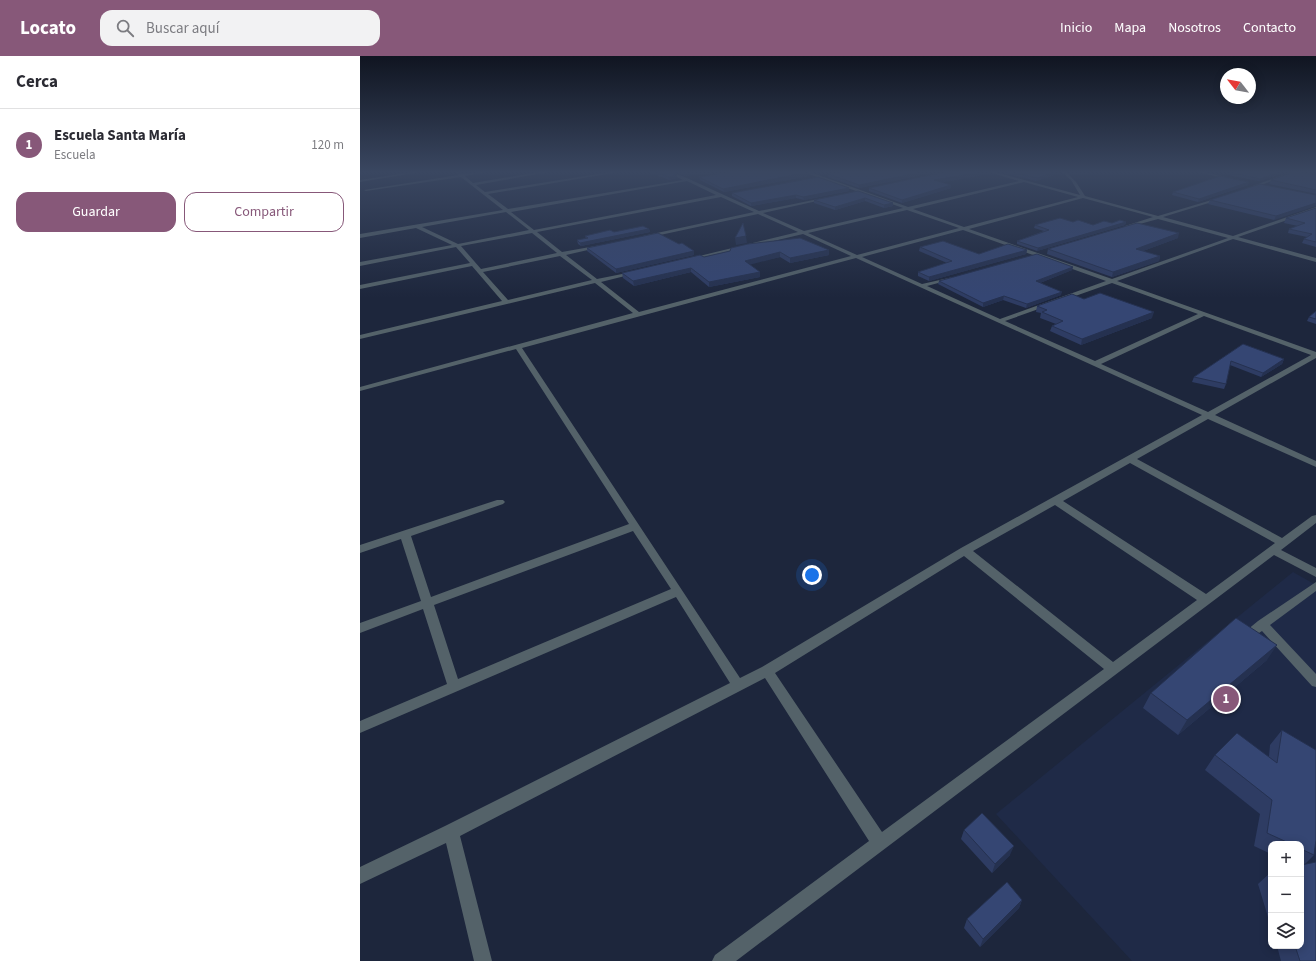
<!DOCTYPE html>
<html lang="es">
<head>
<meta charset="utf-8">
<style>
	body { margin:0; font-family:"Source Sans 3",sans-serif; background:#f2f2f3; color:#2b2b33 }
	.controls { position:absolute; right:12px; bottom:12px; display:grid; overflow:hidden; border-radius:8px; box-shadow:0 2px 10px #0003 }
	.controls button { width:36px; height:36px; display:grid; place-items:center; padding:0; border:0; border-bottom:1px solid #e1e1e2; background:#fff; color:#2b2b33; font:20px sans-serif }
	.compass { position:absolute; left:860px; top:12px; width:36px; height:36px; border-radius:50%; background:#fff; box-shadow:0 2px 10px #0003; rotate:301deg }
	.you { position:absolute; left:452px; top:519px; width:14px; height:14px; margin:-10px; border:3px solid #fff; border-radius:50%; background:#1a73e8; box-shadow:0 0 0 6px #1a73e833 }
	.badge { display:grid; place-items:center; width:26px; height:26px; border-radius:50%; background:#875879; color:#fff; font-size:13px; font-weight:700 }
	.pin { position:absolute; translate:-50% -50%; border:2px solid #fff; box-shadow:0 1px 4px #0006 }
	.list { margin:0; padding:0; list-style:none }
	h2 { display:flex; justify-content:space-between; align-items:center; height:52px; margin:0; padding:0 16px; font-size:17px }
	h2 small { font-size:13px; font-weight:400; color:#7c7c81 }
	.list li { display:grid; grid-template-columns:26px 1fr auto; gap:12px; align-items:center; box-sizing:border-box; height:72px; padding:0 16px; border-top:1px solid #e1e1e2 }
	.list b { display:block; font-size:15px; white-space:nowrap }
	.list p { margin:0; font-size:13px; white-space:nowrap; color:#7c7c81 }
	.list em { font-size:13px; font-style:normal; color:#7c7c81 }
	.actions { display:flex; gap:8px; padding:12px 16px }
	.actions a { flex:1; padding:9px 0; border:1px solid #875879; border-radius:12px; text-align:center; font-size:14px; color:#875879 }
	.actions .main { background:#875879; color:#fff }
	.icon { flex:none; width:22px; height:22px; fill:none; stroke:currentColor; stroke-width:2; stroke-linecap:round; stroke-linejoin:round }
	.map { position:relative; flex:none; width:956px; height:905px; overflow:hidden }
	header { display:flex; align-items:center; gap:24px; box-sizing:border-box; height:56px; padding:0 20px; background:#875879; color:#fff }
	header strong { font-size:19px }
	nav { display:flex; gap:22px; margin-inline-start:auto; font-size:14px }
	.search { width:280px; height:36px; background:#f2f2f3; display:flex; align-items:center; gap:10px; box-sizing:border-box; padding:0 14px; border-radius:12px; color:#7c7c81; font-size:15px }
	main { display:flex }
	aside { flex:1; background:#fff }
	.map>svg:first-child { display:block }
</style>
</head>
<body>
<header>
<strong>Locato</strong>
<div class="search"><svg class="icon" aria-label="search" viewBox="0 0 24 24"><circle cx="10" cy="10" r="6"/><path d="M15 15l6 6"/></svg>Buscar aquí</div>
<nav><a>Inicio</a><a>Mapa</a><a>Nosotros</a><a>Contacto</a></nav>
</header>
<main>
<aside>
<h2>Cerca<small></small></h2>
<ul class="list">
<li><span class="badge">1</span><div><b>Escuela Santa María</b><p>Escuela</p></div><em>120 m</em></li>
</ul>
<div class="actions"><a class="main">Guardar</a><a>Compartir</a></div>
</aside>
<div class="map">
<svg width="956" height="905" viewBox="0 0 956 905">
	<rect width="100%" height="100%" fill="#1d263c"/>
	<path fill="#1f2a47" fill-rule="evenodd" d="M 933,516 L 956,529 L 956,905 L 772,905 L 636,758 ZM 911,788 L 941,788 L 941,890 L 911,890 Z"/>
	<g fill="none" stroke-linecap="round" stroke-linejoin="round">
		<path fill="#546269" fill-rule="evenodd" d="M 956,526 L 956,535 L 910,569 L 956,618 L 956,631 L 952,630 L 902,575 L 885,586 L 881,585 L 879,582 L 881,579 L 898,565 Z"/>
		<path fill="#546269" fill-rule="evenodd" d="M 58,115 L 67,115 L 0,126 L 0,124 Z
			M 94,115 L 98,115 L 102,118 L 131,115 L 105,120 L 113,127 L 185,115 L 194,115 L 116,129 L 125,136 L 256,115 L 265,115 L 128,138 L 148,153 L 323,124 L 305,115 L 310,115 L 329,123 L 399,155 L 468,141 L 466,143 L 403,157 L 444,175 L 543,152 L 441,115 L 447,115 L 548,151 L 659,125 L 625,115 L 631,115 L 720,139 L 711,124 L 701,115 L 705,115 L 716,126 L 725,140 L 798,160 L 865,140 L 865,142 L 803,161 L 873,180 L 956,151 L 956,154 L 878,181 L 956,202 L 956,206 L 873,183 L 757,225 L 956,296 L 956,302 L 855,359 L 956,405 L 956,411 L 848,363 L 777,403 L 922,482 L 952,460 L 956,459 L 956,467 L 921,494 L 956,512 L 956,521 L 914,499 L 376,905 L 352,905 L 355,899 L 509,785 L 405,622 L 100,780 L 132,905 L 114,905 L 86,787 L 0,828 L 0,811 L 85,770 L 370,627 L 316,541 L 0,677 L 0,665 L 87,628 L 63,553 L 0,577 L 0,567 L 61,545 L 41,483 L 0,497 L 0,489 L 137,444 L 143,444 L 145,446 L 143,448 L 51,480 L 71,541 L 269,468 L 156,293 L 0,335 L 0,331 L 273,257 L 235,227 L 0,283 L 0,279 L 142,245 L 112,210 L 0,233 L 0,229 L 110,207 L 96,191 L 0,210 L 0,206 L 92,189 L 56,172 L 0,182 L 0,178 L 143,154 L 101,121 L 6,135 L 4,134 L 98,119 ZM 327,125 L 356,139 L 174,174 L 151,156 ZM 664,126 L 718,141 L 604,171 L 553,153 ZM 361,141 L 394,156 L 283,180 L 286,182 L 398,158 L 438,176 L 327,203 L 330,205 L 443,178 L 491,200 L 279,256 L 241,226 L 277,217 L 277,215 L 237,223 L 206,199 L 241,191 L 241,189 L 202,196 L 177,176 ZM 723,142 L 793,161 L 765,170 L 765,172 L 798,163 L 868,182 L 752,223 L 609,173 ZM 547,154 L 599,172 L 497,199 L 448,177 ZM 146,156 L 169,174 L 98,188 L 62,171 ZM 603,174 L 746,225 L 640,263 L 567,230 L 593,223 L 593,221 L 562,228 L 502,201 ZM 172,177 L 197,197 L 121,213 L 101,190 ZM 200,200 L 232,224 L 148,244 L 123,216 ZM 496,202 L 842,359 L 601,492 L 402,611 L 380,622 L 162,292 ZM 752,227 L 838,258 L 735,305 L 645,265 ZM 844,260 L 951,299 L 848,356 L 741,308 ZM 770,407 L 915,487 L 846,538 L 703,445 ZM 695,449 L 837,544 L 753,606 L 613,495 ZM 273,475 L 311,533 L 98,623 L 74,549 ZM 604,500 L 744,613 L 522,776 L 415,617 Z
			M 833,115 L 840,115 L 874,123 L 872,124 Z
			M 934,115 L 940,115 L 890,133 L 887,132 Z"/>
	</g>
	<path fill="#2e3c63" d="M 286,115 L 307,115 L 317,122 L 309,124 Z
		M 312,115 L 372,115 L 325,120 Z
		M 452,115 L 481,115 L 459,117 Z
		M 483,115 L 581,115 L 499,132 L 468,121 L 468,118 Z
		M 637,115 L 701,115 L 701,117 L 676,125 Z
		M 707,115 L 752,115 L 711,119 Z
		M 910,115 L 925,115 L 924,117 L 899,125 L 868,119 L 869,116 Z
		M 629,118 L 581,126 L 591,132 L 542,147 L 509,135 L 509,132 Z
		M 956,119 L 956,138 L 909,128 L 911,124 Z
		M 449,120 L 364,136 L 340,124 L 339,121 Z
		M 888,129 L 838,146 L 812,139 L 813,136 Z
		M 489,132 L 489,135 L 444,144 L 436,142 L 391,150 L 372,140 L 372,137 Z
		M 498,135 L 533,150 L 524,152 L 505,145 L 475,154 L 454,147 L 454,144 Z
		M 956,139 L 914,164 L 848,148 L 850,144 Z
		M 956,152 L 956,191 L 942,187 L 944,183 L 947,181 L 928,177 L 929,173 L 938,170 L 924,167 L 926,162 Z
		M 713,166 L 733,169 L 766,166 L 765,169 L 677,195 L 657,188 L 657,185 L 684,175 L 674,172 L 675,169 Z
		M 289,173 L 290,176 L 221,190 L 218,188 L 217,184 L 226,183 L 225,180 Z
		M 818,182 L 783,195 L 800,200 L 799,205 L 752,221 L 687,198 L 688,193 Z
		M 388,188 L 469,199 L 430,207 L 420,201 L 389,208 L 400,221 L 349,231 L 331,216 L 274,230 L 263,222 L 262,217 L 344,201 L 370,195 Z
		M 560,191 L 619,198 L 667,194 L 666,198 L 569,225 L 558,220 L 558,216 L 587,207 L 559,195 Z
		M 227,192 L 334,199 L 256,217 L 227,195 Z
		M 713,211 L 712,214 L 680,227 L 701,239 L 666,252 L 643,244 L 623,251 L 578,228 L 579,225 Z
		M 724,243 L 792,262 L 721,289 L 690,275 L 692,270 L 696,268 L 680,262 L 681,257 L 676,256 L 677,250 Z
		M 956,255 L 956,268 L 947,265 L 949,261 Z
		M 883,288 L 924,303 L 922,308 L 901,321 L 870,309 L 866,328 L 864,333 L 832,326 L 834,321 Z
		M 907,604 L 818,679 L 783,652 L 791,637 Z
		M 922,674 L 954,799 L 945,808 L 956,905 L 921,905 L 917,890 L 941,890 L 941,788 L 911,788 L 911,798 L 894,790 L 900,758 L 845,714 L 855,699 L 909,700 L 910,689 Z
		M 604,774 L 650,799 L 632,817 L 601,783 Z
		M 911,816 L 911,871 L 898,828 Z
		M 662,844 L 659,852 L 620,891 L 604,872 L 607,863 Z"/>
	<path fill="#253150" d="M 345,115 L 372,115 L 325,120 L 325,117 Z
		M 459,115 L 481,115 L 459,117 Z
		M 567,115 L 581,115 L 499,132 L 499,129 Z
		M 629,115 L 629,118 L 574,128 L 574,124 Z
		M 698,115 L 701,115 L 701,117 L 676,125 L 677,122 Z
		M 718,115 L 752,115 L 711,119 L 711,116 Z
		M 923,115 L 925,115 L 924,117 L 899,125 L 900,123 Z
		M 448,116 L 449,120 L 364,136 L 363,133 Z
		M 317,119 L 317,122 L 309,124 L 309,121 Z
		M 889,126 L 888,129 L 838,146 L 839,143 Z
		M 591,129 L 591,132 L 542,147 L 542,144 Z
		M 489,132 L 489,135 L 444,144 L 443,141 Z
		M 436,139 L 436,142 L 391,150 L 391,147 Z
		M 505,142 L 505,145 L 475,154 L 475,151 Z
		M 533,147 L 533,150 L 524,152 L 524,149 Z
		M 956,147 L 956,150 L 914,164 L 916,160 Z
		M 766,166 L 765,169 L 677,195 L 678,192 Z
		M 289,173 L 290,176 L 221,190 L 220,187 Z
		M 819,177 L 818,182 L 775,198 L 776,193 Z
		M 386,180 L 387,187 L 376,189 L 375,182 Z
		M 469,194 L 469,199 L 430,207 L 430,202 Z
		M 667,194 L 666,198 L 569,225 L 569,221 Z
		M 334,195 L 334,199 L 256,217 L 256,213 Z
		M 420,196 L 420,201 L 385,210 L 385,205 Z
		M 800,200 L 799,205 L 752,221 L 753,216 Z
		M 713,211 L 712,214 L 675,229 L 676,225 Z
		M 331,212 L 331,216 L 274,230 L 273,225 Z
		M 400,216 L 400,221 L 349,231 L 349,226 Z
		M 702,236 L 701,239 L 666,252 L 667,248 Z
		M 644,240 L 643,244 L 623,251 L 623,247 Z
		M 794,256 L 792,262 L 721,289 L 722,283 Z
		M 924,303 L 922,308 L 901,321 L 903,317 Z
		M 917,589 L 907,604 L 818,679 L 827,664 Z
		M 654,790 L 650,799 L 632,817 L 635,808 Z
		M 662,844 L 659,852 L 620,891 L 623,883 Z"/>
	<path fill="#354673" stroke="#253150" d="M 294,115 L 307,115 L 317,119 L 309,121 Z
		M 319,115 L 345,115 L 325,117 Z
		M 373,115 L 445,115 L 448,116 L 363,133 L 339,121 Z
		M 483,115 L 567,115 L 499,129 L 468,118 Z
		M 589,115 L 628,115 L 574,124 L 591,129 L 542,144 L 509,132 Z
		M 649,115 L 698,115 L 677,122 Z
		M 873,115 L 898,115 L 901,116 L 923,115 L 900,123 L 869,116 Z
		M 936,115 L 956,119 L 956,134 L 911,124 Z
		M 860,120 L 889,126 L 839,143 L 813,136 Z
		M 458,121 L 489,132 L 443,141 L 436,139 L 391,147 L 372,137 Z
		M 900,128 L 956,139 L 956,147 L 916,160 L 850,144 Z
		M 498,135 L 533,147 L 524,149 L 505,142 L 475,151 L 454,144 Z
		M 956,152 L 956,186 L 944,183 L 952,178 L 929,173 L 945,167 L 926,162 Z
		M 700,162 L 713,166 L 718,164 L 733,169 L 744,165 L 752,167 L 760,164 L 766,166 L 678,192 L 657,185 L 689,174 L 675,169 Z
		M 383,167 L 386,180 L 375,182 Z
		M 777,167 L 819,177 L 776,193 L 800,200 L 753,216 L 688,193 Z
		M 283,170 L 289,173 L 220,187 L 217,184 L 228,182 L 225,180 L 250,174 L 254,176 Z
		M 298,177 L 319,188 L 322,187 L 334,195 L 256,213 L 227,192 Z
		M 440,182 L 469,194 L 430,202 L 420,196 L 385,205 L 400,216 L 349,226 L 331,212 L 273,225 L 262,217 L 340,199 L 344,201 L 370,195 L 371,192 L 388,188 Z
		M 583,185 L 619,198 L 648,188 L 667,194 L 569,221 L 558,216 L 592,205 L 560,191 Z
		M 677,198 L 713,211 L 676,225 L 702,236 L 667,248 L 644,240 L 623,247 L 579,225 Z
		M 740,237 L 794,256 L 722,283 L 692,270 L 703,265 L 682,256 L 687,254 L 677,250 L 712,238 L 724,243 Z
		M 956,255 L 956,263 L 949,261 Z
		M 883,288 L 924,303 L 903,317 L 871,305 L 866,328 L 834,321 Z
		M 876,562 L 917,589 L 827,664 L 791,637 Z
		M 922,674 L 956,694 L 956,784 L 954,799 L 941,793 L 941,788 L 931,788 L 907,777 L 912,744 L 855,699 L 877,677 L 917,707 Z
		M 622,757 L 654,790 L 635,808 L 604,774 Z
		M 956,806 L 956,905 L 940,905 L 935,890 L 941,890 L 941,809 Z
		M 647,826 L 662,844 L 623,883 L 607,863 Z"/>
	<linearGradient id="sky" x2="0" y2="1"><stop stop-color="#101521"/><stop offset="0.48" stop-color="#3a4761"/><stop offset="1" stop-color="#3a4761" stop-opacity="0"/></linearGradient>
	<rect width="956" height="242" fill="url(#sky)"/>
</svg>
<div class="controls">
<button>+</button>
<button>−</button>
<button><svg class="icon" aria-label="layers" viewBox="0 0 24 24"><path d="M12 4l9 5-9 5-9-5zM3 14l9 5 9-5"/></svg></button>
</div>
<svg class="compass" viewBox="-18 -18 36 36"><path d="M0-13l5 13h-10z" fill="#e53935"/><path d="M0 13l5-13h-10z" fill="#7c7c81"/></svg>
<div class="you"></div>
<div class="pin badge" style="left:866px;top:643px">1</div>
</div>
</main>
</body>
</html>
